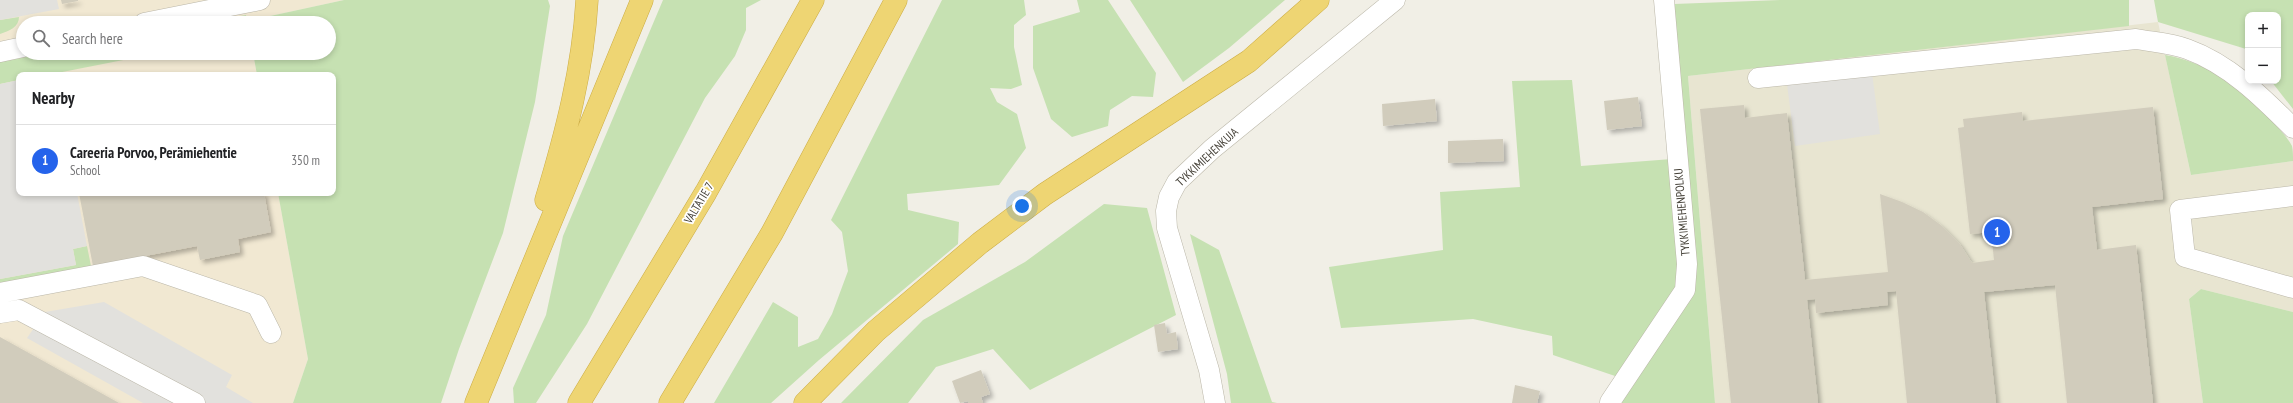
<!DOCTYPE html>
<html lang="en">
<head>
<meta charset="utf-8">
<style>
	body { margin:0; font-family:"PT Sans Narrow",sans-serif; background:#f6f6f6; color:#202124 }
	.controls { position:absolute; right:12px; top:12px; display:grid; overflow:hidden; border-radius:8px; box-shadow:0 2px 6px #0003 }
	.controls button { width:36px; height:36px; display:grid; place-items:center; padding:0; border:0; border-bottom:1px solid #e0e0e0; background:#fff; color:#202124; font:20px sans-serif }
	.you { position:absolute; left:1022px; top:206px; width:14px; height:14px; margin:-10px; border:3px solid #fff; border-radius:50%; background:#1a73e8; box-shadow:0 0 0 6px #1a73e833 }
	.badge { display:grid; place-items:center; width:26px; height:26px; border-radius:50%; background:#2563eb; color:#fff; font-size:13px; font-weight:700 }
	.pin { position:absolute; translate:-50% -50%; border:2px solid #fff; box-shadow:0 1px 4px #0006 }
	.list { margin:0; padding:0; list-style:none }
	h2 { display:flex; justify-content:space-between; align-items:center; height:52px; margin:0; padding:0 16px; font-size:17px }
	h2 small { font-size:13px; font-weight:400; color:#757577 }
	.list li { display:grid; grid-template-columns:26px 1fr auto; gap:12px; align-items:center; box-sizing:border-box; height:72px; padding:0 16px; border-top:1px solid #e0e0e0 }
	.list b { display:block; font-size:15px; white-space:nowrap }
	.list p { margin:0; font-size:13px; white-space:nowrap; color:#757577 }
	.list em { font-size:13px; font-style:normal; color:#757577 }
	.icon { flex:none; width:22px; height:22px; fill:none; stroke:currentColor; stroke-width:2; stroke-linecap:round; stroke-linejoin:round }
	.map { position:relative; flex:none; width:2293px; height:403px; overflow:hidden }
	.search { position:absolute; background:#fff; box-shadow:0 2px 6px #0003; left:16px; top:16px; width:320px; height:44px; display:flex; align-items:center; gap:10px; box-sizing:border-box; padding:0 14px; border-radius:22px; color:#757577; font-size:15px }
	.panel { position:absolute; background:#fff; box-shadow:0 2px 6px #0003; left:16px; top:72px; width:320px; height:124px; border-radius:8px }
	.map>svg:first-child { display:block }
</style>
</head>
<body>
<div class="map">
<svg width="2293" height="403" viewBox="0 0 2293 403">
	<defs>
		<filter id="shadow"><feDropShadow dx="3.5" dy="3.5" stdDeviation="2" flood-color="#0004"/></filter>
	</defs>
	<rect width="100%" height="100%" fill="#f1efe6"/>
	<path fill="#f1e8d2" d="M 0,0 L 344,0 L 247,21 L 247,23 L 23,23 L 23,53 L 253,53 L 257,75 L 19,75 L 19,193 L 278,193 L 308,359 L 293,403 L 0,403 Z"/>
	<path fill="#e8e5d1" d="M 2158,22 L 2191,175 L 2293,161 L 2293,312 L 2201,289 L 2189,299 L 2203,403 L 1715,403 L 1688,76 Z"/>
	<path fill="#c6e1b2" d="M 344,0 L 548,0 L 550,6 L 535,102 L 503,233 L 459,349 L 441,403 L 293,403 L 308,359 L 278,193 L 333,193 L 333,75 L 257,75 L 253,53 L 329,53 L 329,23 L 204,23 L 246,15 L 247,21 Z
		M 663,0 L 761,0 L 746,8 L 746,30 L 735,56 L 705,98 L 587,324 L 536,403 L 514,403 L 513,388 L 546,315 L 563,236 Z
		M 942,0 L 1024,0 L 1026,15 L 1014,25 L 1014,47 L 1022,85 L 1011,89 L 990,88 L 997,102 L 1017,114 L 1026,148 L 999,185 L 907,194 L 908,210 L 959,222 L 958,244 L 819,360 L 771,403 L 714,403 L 773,302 L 798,317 L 798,347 L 818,339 L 832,314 L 848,271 L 842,232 L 831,220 Z
		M 1077,0 L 1108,0 L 1156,73 L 1153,97 L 1132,96 L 1110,110 L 1108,126 L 1072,137 L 1051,119 L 1033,68 L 1033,26 L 1080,12 Z
		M 1130,0 L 1285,0 L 1229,48 L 1183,82 Z
		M 1781,0 L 2129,0 L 2129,26 L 1688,76 L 1715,403 L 1619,403 L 1691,291 L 1674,4 Z
		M 2154,0 L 2293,0 L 2293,109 L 2271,81 L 2278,81 L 2278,15 L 2248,15 L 2248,52 L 2246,49 L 2158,22 Z
		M 19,17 C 19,27 9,31 0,34 L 0,20 Z
		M 47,53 L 159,53 L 47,75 L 19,75 L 19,80 L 0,84 L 0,62 Z
		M 2165,55 C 2184,58 2200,65 2217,74 C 2235,84 2283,128 2292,146 C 2293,150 2293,156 2293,161 L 2191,175 Z
		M 1572,80 L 1581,166 L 1672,159 L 1679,287 L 1618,377 L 1553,355 L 1552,336 L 1473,319 L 1341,328 L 1329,267 L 1443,250 L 1440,192 L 1520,187 L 1512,81 Z
		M 1104,204 L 1147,208 L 1176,315 L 1030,390 L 993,349 L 936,367 L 908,403 L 841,403 L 923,320 L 1025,262 Z
		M 1190,234 L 1219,250 L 1272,402 L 1277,403 L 1231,403 L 1227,374 Z
		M 87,246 L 91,266 L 0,283 L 0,279 L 76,265 L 73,249 Z
		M 2201,289 L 2293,312 L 2293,403 L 2203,403 L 2189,299 Z"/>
	<path fill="#e2e1dd" d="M 0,0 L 57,0 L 59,9 L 0,20 Z
		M 1872,73 L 1880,134 L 1795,146 L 1787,84 Z
		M 19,80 L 19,193 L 77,193 L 87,246 L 73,249 L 76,265 L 0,279 L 0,84 Z
		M 104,302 L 232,375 L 226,387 L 253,403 L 143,403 L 27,338 L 45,312 Z"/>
	<path fill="#d1ccbc" filter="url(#shadow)" d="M 61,0 L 78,0 L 78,1 L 62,4 Z
		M 1638,97 L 1642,126 L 1607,130 L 1604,101 Z
		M 1435,99 L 1437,121 L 1383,126 L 1382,104 Z
		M 1744,105 L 1745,118 L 1787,113 L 1805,280 L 1888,272 L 1880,194 L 1902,202 L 1923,212 L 1942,226 L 1959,243 L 1972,263 L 1994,260 L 1991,232 L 1970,234 L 1958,128 L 1964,127 L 1963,119 L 2022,112 L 2023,121 L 2153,107 L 2163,199 L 2092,207 L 2097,250 L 2136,245 L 2153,403 L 2067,403 L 2055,285 L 1984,292 L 1996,403 L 1907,403 L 1896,291 L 1887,292 L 1888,305 L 1816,313 L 1815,299 L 1807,300 L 1818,403 L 1731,403 L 1700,109 Z
		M 1503,139 L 1504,161 L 1448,163 L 1448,141 Z
		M 79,193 L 264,193 L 271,232 L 238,239 L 240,252 L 200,260 L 197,246 L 93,266 Z
		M 1165,323 L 1167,334 L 1176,332 L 1178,349 L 1158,352 L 1154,325 Z
		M 0,337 L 119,403 L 0,403 Z
		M 981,370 L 990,394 L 981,397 L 983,403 L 968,403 L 968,401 L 960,403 L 952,381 Z
		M 1515,385 L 1540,391 L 1537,403 L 1512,403 Z"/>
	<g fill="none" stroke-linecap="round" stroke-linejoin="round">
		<g stroke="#bbb7a9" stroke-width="21">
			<path id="minor" d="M 144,23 L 260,0
				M 0,52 L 23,47
				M 1758,78 L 2136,39 C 2152,42 2171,43 2187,49 C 2229,64 2262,97 2293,128
				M 2293,196 L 2180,210 L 2185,257 L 2293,288
				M 0,293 L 143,266 L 257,305 L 271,333
				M 0,313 L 19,310 L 195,403
				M 1610,402 L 1685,290 L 1687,264 L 1664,0
				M 1215,403 L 1209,370 L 1167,228 L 1166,211 L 1169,197 L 1177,182 L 1212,149 L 1395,0"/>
		</g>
		<g stroke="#ccac44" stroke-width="23">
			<path id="highway" d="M 546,200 C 566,134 583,69 587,0
				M 476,403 L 642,0
				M 579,403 L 706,192 L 813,0
				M 670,403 L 772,233 L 896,0
				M 805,403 L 876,331 L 980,243 L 1045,194 L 1249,61 L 1318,0"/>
		</g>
		<use href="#minor" stroke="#fff" stroke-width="20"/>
		<use href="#highway" stroke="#eed573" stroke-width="22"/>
	</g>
	<g text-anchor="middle" stroke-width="3.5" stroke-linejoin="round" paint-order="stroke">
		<g font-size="12" fill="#433f36" stroke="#fff">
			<text transform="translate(1207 157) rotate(-43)" y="4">TYKKIMIEHENKUJA</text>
			<text transform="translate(699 203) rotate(-59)" y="4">VALTATIE 7</text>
			<text transform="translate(1682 212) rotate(-95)" y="4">TYKKIMIEHENPOLKU</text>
		</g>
	</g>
</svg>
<div class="controls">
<button>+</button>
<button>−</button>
</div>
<div class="you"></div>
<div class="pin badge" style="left:1997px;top:232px">1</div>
<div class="search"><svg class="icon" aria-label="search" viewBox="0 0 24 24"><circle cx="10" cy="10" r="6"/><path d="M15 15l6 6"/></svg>Search here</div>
<section class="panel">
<h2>Nearby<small></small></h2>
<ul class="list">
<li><span class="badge">1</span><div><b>Careeria Porvoo, Perämiehentie</b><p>School</p></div><em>350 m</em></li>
</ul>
</section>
</div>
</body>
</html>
